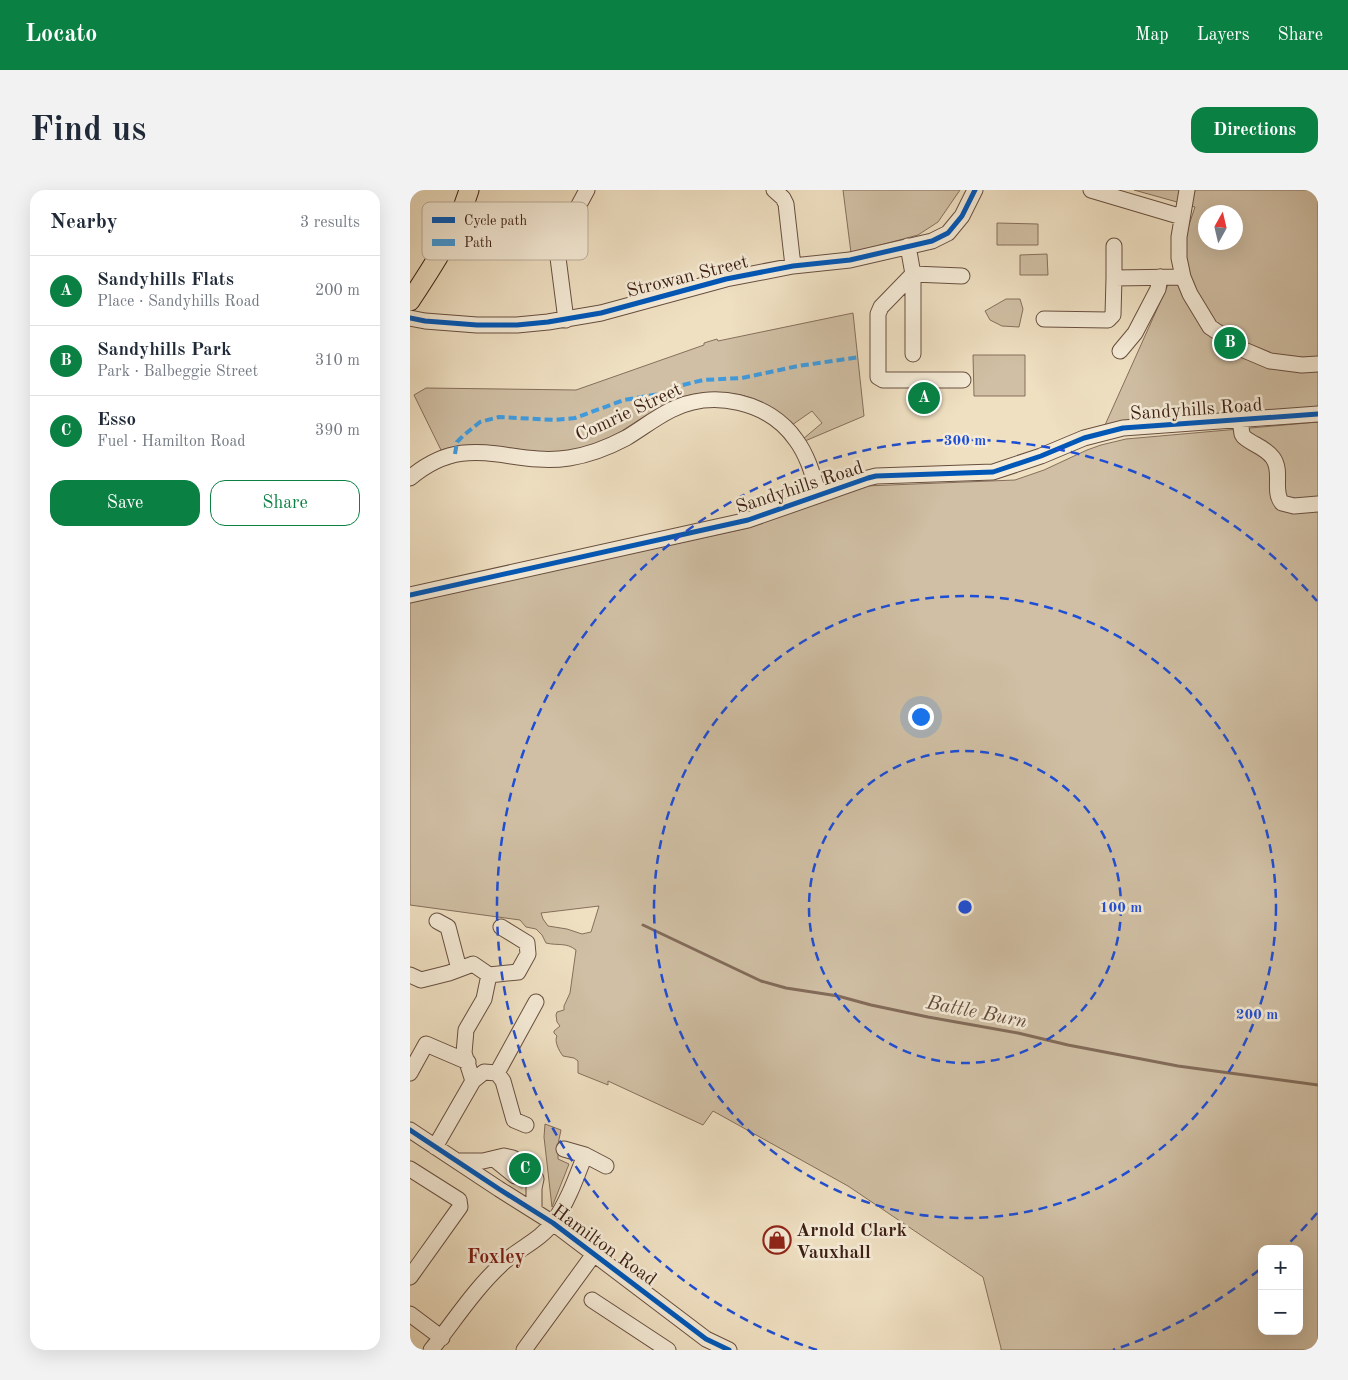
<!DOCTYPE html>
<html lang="en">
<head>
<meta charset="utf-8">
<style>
	body { margin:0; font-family:"Old Standard TT",serif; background:#f2f2f3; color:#1f2937 }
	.controls { position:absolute; right:15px; bottom:15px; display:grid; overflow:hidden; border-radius:10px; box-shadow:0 5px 20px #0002 }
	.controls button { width:45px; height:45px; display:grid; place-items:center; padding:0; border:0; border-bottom:1px solid #e0e1e3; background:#fff; color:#1f2937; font:25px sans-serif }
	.compass { position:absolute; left:788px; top:15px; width:45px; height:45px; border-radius:50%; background:#fff; box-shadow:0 5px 20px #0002; rotate:8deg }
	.you { position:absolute; left:510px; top:526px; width:18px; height:18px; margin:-12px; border:4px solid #fff; border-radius:50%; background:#1a73e8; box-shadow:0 0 0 8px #1a73e833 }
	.badge { display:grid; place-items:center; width:32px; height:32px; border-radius:50%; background:#0b8043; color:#fff; font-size:16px; font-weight:700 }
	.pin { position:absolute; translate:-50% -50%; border:2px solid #fff; box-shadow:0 1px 5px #0006 }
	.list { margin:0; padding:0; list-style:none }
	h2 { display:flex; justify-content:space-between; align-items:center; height:65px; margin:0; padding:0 20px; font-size:21px }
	h2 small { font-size:16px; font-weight:400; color:#747a83 }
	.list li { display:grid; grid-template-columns:32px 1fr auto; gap:15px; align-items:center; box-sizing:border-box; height:70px; padding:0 20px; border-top:1px solid #e0e1e3 }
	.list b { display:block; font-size:19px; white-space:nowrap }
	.list p { margin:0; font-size:16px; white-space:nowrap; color:#747a83 }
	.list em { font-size:16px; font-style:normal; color:#747a83 }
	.actions { display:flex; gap:10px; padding:15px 20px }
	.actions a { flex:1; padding:11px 0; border:1px solid #0b8043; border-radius:15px; text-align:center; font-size:18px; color:#0b8043 }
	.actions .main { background:#0b8043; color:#fff }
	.map { position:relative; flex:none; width:908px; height:1160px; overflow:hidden; border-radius:15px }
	header { display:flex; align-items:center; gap:30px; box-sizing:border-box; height:70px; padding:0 25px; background:#0b8043; color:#fff }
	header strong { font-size:24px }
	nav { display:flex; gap:28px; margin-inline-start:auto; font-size:18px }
	.intro { display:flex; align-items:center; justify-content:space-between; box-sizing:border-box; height:120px; padding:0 30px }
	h1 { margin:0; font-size:35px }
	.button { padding:12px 22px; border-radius:15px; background:#0b8043; color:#fff; font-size:18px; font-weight:700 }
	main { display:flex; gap:30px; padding:0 30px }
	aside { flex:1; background:#fff; border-radius:15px; box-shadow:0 5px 20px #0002 }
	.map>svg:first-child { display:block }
</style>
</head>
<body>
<header>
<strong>Locato</strong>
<nav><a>Map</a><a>Layers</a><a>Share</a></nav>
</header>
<div class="intro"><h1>Find us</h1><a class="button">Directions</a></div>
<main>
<aside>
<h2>Nearby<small>3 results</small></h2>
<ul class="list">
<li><span class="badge">A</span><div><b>Sandyhills Flats</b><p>Place · Sandyhills Road</p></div><em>200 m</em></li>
<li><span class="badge">B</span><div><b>Sandyhills Park</b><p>Park · Balbeggie Street</p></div><em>310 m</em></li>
<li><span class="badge">C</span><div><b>Esso</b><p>Fuel · Hamilton Road</p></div><em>390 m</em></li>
</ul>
<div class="actions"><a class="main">Save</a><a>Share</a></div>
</aside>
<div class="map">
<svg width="908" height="1160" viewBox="0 0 908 1160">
	<rect width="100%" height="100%" fill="#efe0c2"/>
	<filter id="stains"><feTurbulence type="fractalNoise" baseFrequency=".004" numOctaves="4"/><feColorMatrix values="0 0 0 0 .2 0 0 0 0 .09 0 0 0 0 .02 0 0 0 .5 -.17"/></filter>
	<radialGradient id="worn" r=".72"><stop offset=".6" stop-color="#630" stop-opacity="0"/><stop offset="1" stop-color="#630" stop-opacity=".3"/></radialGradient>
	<path fill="#d0bfa4" stroke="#866f5c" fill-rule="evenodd" d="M 433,0 L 550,0 L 528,32 L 508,45 L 441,63 Z
		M 724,0 L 908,0 L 908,217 L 695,235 L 761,88 L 785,17 ZM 796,22 L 826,22 L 826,52 L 796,52 Z
		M 587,33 L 628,34 L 628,55 L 587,55 Z
		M 637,64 L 638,85 L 610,85 L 610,65 Z
		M 596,109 L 610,109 L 613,119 L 609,137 L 592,136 L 580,130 L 575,121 Z
		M 443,123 L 454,226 L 395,251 L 393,249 L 412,233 L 402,221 L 382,235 C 372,228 362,219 352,213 C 340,206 325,203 311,203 C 294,202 276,204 260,212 C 224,229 201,256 159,261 C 114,267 77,246 31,260 L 4,205 L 16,198 L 166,200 L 294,155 L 294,153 L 307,149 L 308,151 Z
		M 563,165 L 615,165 L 615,206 L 564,206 Z
		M 908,232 L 908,1160 L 591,1160 L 591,1158 L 573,1087 L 438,996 L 303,921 L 293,935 L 198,891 L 198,895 L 168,883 L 168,871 L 164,868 L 153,866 C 149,861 144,851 147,846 L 144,843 L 144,841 L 150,836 L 147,832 L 146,825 L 147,822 L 154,820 L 154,816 L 160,803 L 166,760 C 156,752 148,756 136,753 L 132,745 L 126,739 L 116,737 L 110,730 L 0,715 L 0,412 L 338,338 L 455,296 L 605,290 L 634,280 L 677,260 L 691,255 L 716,249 ZM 189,716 L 181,742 L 172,744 L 157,739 L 138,736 L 133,729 L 131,723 ZM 852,1059 L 889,1059 L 889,1141 L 852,1141 Z
		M 135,934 L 151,940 L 148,954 L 148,969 L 159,974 L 142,1017 L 134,947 Z"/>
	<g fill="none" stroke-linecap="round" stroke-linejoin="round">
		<path stroke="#826b59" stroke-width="3" d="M 233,735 L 351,791 L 376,798 L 428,806 L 461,815 L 518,827 L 608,843 L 658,855 L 768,876 L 908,895"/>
		<path stroke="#cbb99f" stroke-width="15" stroke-dasharray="15 8" stroke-linecap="butt" d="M 103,968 L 123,982
			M 105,986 L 116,993"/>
		<g stroke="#684f40" stroke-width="17">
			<path id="minor" d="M 364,0 L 373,8 L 376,14 L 383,76
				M 681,0 L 772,27
				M 777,0 L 769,47 L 769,68 L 773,87 L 780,104 L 800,137 L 834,160 L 860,171 L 892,175 L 908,174
				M 498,56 L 503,84 L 471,117 L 468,124 L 468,187 L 473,190 L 553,190
				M 704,56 L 704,88 L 773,87
				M 0,128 L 15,131 L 67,135 L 107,135 L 138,132 L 191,123 L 316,89 L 383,76 L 440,70 L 522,51 L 538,43 L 552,26 L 565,0
				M 634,129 L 698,130 L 703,125 L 704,88
				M 156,130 L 147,60 L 149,52 L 177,0
				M 710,161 L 725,143 L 748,99 L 750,87
				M 503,164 L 503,84 L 552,86
				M 830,230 L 832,244 L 834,247 C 843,255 855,257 863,268 C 873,282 862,301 872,313 L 884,316 L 908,314
				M 0,288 C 58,239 98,277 159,268 C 178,265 199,257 216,248 C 231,239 245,228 261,220 C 302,199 359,211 386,250 C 398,266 403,286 409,305
				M 0,405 L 338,330 L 458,288 L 466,286 L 583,282 L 631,266 L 674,248 L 713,238 L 908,224
				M 27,731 L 38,737 L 49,779
				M 0,785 L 11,790 L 39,783 L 63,774 L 79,785 L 74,809 L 56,840 L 54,863 L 63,891 L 25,957
				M 79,785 L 108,782 L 118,764 L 117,753 L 91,737
				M 0,883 L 16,854 L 58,872
				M 87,883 L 126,812
				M 63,891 L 74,882 L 87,883 L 93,891 L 104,930 L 116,935
				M 0,940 L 89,999 L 143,1033 L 296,1149 L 319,1160
				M 154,959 L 175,965 L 196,976
				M 84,969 L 105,986
				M 48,971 L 73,971 L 94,966 L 103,968
				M 0,979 L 49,1010 L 50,1017 L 0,1087
				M 123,982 L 126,989 L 124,998 L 124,1021
				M 182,1110 L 258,1160
				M 0,1124 L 32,1148
				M 21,1160 C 45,1130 66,1097 94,1072 C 110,1058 132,1049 144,1031 C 158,1011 166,988 175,965
				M 114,1160 L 184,1064"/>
		</g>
		<g stroke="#3b1f14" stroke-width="21">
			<path id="major" d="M 0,111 C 23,76 47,40 59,0"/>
		</g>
		<use href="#minor" stroke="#f5ebd7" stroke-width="15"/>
		<use href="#major" stroke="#efe0c2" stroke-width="19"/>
		<path stroke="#3f9bde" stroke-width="4" stroke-dasharray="8 4" stroke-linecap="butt" d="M 45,264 L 47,252 L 54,245 L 70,232 L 89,227 L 145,230 L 165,228 L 214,210 L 256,203 L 269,196 L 293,190 L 332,188 L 388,176 L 450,167"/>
		<g stroke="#f5ebd7" stroke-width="8">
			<path id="cycleway" d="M 0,128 L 15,131 L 67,135 L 107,135 L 138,132 L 191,123 L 316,89 L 383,76 L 440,70 L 522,51 L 538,43 L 552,26 L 565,0
				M 0,405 L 338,330 L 458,288 L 466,286 L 583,282 L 631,266 L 674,248 L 713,238 L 908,224
				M 0,940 L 89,999 L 143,1033 L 296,1149 L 319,1160"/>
		</g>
		<use href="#cycleway" stroke="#0057b8" stroke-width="5"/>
	</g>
	<g fill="none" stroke="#1d4ed8" stroke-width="2.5" stroke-dasharray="9 6">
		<circle cx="555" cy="717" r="156"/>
		<circle cx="555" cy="717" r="311"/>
		<path d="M907 1023A467 467 0 0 1 873 1059M849 1080A467 467 0 0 1 703 1160M407 1160A467 467 0 1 1 907 411"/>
	</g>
	<defs>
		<g id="shop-ring" transform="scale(1.4375)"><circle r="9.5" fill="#f5ebd7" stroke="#8f2418" stroke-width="1.5"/><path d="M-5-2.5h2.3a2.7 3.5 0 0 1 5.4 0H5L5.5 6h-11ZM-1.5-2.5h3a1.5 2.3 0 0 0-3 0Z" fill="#8f2418"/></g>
	</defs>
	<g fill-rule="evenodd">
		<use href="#shop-ring" x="367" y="1050"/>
	</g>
	<g text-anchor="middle" stroke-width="5" stroke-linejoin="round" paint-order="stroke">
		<g font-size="19" fill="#3b1f14" stroke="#f5ebd7">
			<text transform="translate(277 85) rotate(-14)" y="7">Strowan Street</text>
			<text transform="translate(786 218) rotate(-4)" y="7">Sandyhills Road</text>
			<text transform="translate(218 221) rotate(-25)" y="7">Comrie Street</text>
			<text transform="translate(389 296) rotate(-18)" y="7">Sandyhills Road</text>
			<text transform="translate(195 1054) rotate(36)" y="7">Hamilton Road</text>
		</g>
		<g font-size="19" font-weight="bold" fill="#3b1f14" stroke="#f5ebd7" text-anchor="start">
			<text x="386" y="1046">Arnold Clark<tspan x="386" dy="22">Vauxhall</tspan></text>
		</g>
		<g font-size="20" font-style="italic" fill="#654b3c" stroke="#f5ebd7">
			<text transform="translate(567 821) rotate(11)" y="7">Battle Burn</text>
		</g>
		<g font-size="20" font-weight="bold" fill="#7a1f14" stroke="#f5ebd7">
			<text x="86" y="1073">Foxley</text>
		</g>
	</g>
	<rect x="12" y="12" width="166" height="58" rx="8" fill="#f5ebd7" stroke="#bdae9c" stroke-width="1"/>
	<rect x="22" y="27" width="23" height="6" fill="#0057b8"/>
	<rect x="22" y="49" width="23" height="7" fill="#3f9bde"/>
	<g font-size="14" fill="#3b1f14">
		<text x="54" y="35">Cycle path</text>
		<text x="54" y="57">Path</text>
	</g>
	<circle cx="555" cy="717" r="8" fill="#1d4ed8" stroke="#f5ebd7" stroke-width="2.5"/>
	<g font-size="15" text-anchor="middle" font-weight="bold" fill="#1d4ed8" stroke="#f5ebd7" stroke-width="5" stroke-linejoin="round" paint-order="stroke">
		<text x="555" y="255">300 m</text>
		<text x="711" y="722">100 m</text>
		<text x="847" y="829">200 m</text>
	</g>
	<rect width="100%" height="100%" filter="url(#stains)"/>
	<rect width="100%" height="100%" fill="url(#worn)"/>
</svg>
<div class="controls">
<button>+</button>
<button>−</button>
</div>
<svg class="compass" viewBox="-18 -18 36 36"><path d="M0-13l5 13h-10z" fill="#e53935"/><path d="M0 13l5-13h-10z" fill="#747a83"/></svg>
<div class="you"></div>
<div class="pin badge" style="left:514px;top:208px">A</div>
<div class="pin badge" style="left:820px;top:153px">B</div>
<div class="pin badge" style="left:115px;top:979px">C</div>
</div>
</main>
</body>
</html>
